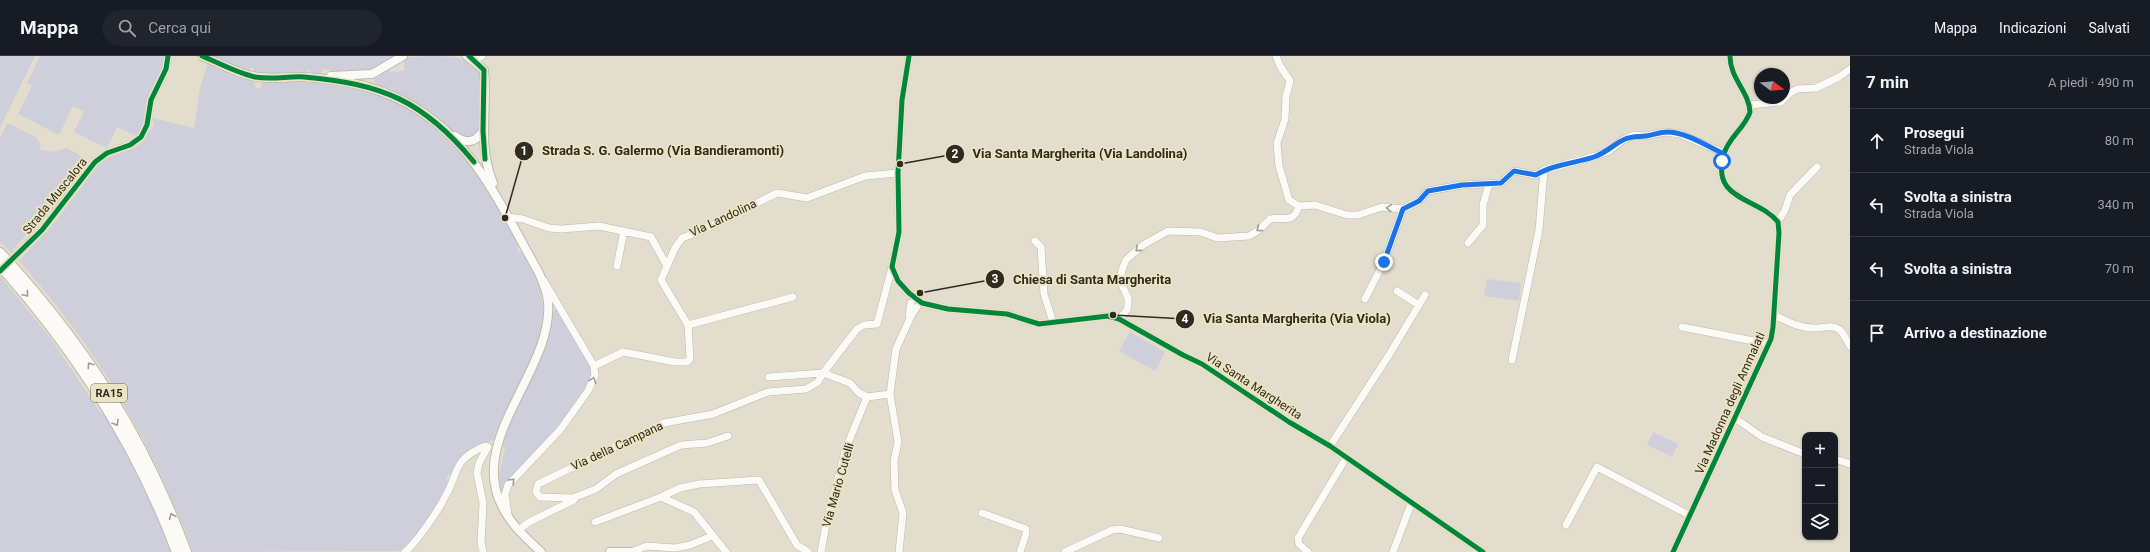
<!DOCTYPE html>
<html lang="it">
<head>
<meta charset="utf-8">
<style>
	body { margin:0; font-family:Roboto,sans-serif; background:#20242c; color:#f1f3f6 }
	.controls { position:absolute; right:12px; bottom:12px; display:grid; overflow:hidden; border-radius:8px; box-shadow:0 1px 3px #0004 }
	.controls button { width:36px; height:36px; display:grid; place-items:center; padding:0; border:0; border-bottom:1px solid #363941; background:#171b24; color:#f1f3f6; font:20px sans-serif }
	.compass { position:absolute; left:1754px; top:12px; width:36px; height:36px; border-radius:50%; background:#171b24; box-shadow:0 1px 3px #0004; rotate:106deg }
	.stop { position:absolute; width:12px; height:12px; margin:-9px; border:3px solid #1a73e8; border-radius:50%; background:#fff }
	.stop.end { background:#1a73e8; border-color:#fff; box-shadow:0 1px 4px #0008 }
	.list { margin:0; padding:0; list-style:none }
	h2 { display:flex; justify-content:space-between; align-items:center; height:52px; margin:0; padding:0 16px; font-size:17px }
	h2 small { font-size:13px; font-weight:400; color:#9ea1a6 }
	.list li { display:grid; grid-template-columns:26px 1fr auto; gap:12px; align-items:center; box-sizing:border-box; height:64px; padding:0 16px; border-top:1px solid #363941 }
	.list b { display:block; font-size:15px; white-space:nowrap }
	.list p { margin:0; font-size:13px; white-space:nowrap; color:#9ea1a6 }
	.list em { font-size:13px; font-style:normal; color:#9ea1a6 }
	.icon { flex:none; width:22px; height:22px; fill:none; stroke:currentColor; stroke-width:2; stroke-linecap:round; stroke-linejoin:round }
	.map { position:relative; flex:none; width:1850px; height:496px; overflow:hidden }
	header { display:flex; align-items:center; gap:24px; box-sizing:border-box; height:56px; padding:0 20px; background:#171b24; border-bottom:1px solid #363941 }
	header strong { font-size:19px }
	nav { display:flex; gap:22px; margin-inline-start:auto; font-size:14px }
	.search { width:280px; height:36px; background:#20242c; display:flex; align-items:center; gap:10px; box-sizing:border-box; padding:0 14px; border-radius:22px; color:#9ea1a6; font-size:15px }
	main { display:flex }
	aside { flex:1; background:#171b24 }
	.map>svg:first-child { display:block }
</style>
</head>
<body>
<header>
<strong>Mappa</strong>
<div class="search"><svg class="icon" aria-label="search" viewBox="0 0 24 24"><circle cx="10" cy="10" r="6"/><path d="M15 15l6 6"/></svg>Cerca qui</div>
<nav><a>Mappa</a><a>Indicazioni</a><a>Salvati</a></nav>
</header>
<main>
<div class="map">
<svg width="1850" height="496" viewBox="0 0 1850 496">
	<rect width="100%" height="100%" fill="#e2ddcc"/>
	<path fill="#cfcfdc" d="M 0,0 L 35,0 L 0,72 Z
		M 40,0 L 164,0 C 165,16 152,29 147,44 C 143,57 146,68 136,80 L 117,71 L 107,92 L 74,76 L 84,55 L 73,50 L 59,79 L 18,58 L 32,30 L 27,27 Z
		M 209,0 L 396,0 L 386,6 L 384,5 L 382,9 L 372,16 L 352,17 L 351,14 L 343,14 L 339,18 L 333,18 L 331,14 L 323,13 L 321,18 L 311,18 L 311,15 L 308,14 L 306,18 L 301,18 L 298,14 L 296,18 L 260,18 L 254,17 L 254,12 L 251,11 L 249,16 Z
		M 426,0 C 446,0 472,0 482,18 L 480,73 L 476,81 L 460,82 C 435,58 409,41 377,29 L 373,25 L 373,20 L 380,21 L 379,17 L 389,11 L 390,16 L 404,15 L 404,2 Z
		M 208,6 L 253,24 L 256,32 L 260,33 L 263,27 L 269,26 C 320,26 353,26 400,48 C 415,55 431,64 443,76 C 456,88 466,102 477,115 L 476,118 L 481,122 L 518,187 L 517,195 L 524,197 C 541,230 551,254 536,290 L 543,292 L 546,290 L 552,259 L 557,250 L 591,310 L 593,319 L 586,333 L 558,372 L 502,439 L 499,420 L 505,392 L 494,383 L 485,388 L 453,417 L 448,419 L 446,423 L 449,426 C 442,451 421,474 404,495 L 193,496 C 158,404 113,319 51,243 C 35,223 19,203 0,186 L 0,82 L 8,67 L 36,81 L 41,89 L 39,93 L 51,96 L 67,92 L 91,106 L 87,111 L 79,115 L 80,120 L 58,148 L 55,147 L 53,149 L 55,152 L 52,155 L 47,155 L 12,195 L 20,204 L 53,169 L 102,104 L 137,91 L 144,84 L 149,74 L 152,73 L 154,69 L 152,62 L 194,72 L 200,32 Z
		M 0,220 L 49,280 L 100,356 L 105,358 C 130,403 152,448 171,496 L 0,496 Z
		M 1487,223 L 1521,227 L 1519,245 L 1484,240 Z
		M 1130,276 L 1165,296 L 1155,315 L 1119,295 Z
		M 1653,376 L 1678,388 L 1672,401 L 1647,389 Z"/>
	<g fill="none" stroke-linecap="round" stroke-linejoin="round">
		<g stroke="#bdb9ab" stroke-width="8">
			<path id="minor" d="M 909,0 L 902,44 L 898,117 L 899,176 L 892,211 L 898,225 L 909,237 L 922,247 L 948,253 L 1007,258 L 1039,268 L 1108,260 L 1119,263 L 1183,299 L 1202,308 L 1289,366 L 1330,390 L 1483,496
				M 1276,0 L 1280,10 L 1290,25 L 1286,40 L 1285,63 L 1277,87 L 1279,110 L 1289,144 L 1299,150
				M 473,5 L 482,0
				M 1750,49 L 1781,46 L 1790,37 L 1797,33 L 1816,32 L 1839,21 L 1850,13
				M 508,161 L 523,163 L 549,172 L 561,173 L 599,170 L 651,181 L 667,210
				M 1778,166 L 1785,154 L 1790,139 L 1817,111
				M 1035,185 L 1041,191 L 1044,238 L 1053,266
				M 1468,187 L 1483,169 L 1483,149 L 1489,128
				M 15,200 L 42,174 L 95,106 L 107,97 L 130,89 L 141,81 L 147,69 L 151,44 L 166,13 L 168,0
				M 617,210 L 624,175
				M 1397,235 L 1419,249
				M 1365,243 L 1384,206 L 1403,153
				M 909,259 L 911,247
				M 1774,259 C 1787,265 1801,273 1816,272 C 1824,272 1832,268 1840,274 C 1844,278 1847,285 1850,290
				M 1119,263 L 1127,254 L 1128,249 L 1128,242 L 1120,225 L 1122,214 L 1126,204 L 1143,189 L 1168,175 L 1201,176 L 1217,182 L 1249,180 L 1259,174 L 1270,163 C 1284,160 1293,169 1299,150 L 1315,149 L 1347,159 L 1358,159 L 1382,151 L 1403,153 L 1419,145 L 1428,135 L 1462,129 L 1501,127 L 1514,115 L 1536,119 L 1544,114 L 1596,100 L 1609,95 L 1623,84 L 1634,79 L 1645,80 L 1665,76 L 1680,78 L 1724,97
				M 688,269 L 793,241
				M 1682,271 L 1769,288
				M 1512,304 L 1539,174 L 1544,114
				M 594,310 L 623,296 L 675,306 L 687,306 L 690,303 L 688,269 L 661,224 L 675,192 L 682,182 L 703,174 L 777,137 L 807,142 L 865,120 L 898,117
				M 769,321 L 823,317 L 857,273 L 864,269 L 877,268 L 892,211
				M 1735,362 L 1762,381 L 1805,398
				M 1330,390 L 1389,299 L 1425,239
				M 1835,403 L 1850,408
				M 661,441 L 694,456 L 726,496
				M 573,442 L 596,433 L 616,418 L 681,389 L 707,387 L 728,380
				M 982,457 L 1026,473 L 1026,478 L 1020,496
				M 508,459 L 505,438 L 508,429 L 560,374 L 588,335 L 595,319 L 594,310 L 544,225
				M 595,466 L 661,441 L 680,432 L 699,428 L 759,424 L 797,489 L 808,496
				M 1566,469 L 1597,411 L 1689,459
				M 519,474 L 529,466 L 574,444 L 573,442 L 540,441 L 536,436 L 538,428 L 664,367 L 713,358 L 768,336 L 806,333 L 818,326 L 823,317 L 850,327 L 859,337 L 867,341 L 890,338
				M 405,496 C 417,486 438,455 445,441 C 460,415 452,404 485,390 L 488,391
				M 483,496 L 481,487 L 483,447 L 477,417 L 479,407 L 488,391
				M 631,496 L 647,490 L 675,492 L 690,489 L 712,480
				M 821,496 L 826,468 L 846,392 L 867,341
				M 899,496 L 903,457 L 895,434 L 894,405 L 898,386 L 890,338 L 896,293 L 912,258 L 917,251
				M 1065,496 L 1112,474 L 1120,473 L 1159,482
				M 1308,496 L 1299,488 L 1298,482 L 1346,402
				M 1393,496 L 1411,448
				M 1673,496 L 1771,283 L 1773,271 L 1779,177 L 1778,166 C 1758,141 1710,145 1724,98 C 1728,82 1745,72 1750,56 C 1749,35 1730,23 1730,0"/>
		</g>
		<g stroke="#bdb9ab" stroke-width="10">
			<path id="major" d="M 202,0 C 220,7 239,19 259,21 C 273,23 287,21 301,21 C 316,22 332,23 347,26 C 457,47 489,128 539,217 C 543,226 547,235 548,246 C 554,313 467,383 502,450 C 511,469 526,482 541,496
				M 467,0 L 484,14 C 488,54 477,88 493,127
				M 331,20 L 372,18 L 403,0
				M 455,80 C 466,88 475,87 483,75
				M 610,496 L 631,496"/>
		</g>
		<g stroke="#bdb9ab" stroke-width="12">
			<path id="highway" d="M 0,197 C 85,290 142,378 186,496
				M 0,209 C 76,294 137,389 177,496"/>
		</g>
		<use href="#minor" stroke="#fbfaf7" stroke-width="7"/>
		<use href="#major" stroke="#fbfaf7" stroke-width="8"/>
		<use href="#highway" stroke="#fbfaf7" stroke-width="10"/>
		<g stroke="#bdb9ab" stroke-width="8" stroke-linecap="butt">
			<path id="minor-bridge" d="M 0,215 L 15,200"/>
		</g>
		<use href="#minor-bridge" stroke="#fbfaf7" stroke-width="7"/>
		<g stroke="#ece3c2" stroke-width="8">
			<path id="cycleway" d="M 202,0 C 219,7 237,17 255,21 C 272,24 288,20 304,21 C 382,28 423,44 474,106
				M 469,0 L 484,14 L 483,75 L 485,103
				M 909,0 L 902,44 L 898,117 L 899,176 L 892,211 L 898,225 L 909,237 L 922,247 L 948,253 L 1007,258 L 1039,268 L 1108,260 L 1119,263 L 1183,299 L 1202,308 L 1289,366 L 1330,390 L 1483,496
				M 0,215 L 42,174 L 95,106 L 107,97 L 130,89 L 141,81 L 147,69 L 151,44 L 166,13 L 168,0
				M 1673,496 L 1771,283 L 1773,271 L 1779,177 L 1778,166 C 1758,141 1710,145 1724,98 C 1728,82 1745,72 1750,56 C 1749,35 1730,23 1730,0"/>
		</g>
		<use href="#cycleway" stroke="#00873e" stroke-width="5"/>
	</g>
	<defs><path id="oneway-chevron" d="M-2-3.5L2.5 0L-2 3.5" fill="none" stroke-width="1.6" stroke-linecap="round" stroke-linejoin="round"/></defs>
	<g stroke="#9f9d96">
		<use href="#oneway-chevron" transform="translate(1389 152) rotate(-177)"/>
		<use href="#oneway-chevron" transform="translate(1259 173) rotate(143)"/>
		<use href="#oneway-chevron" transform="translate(1138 193) rotate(140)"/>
		<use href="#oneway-chevron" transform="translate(26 238) rotate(50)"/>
		<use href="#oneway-chevron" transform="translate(90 309) rotate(-124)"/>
		<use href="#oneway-chevron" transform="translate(593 324) rotate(-69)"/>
		<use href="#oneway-chevron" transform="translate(116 367) rotate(60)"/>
		<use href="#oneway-chevron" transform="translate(512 425) rotate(-47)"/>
		<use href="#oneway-chevron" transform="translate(172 460) rotate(-113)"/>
	</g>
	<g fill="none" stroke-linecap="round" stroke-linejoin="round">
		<path stroke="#1a73e8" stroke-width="5" d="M 1384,206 L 1403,153 L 1419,145 L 1428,135 L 1462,129 L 1501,127 L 1514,115 L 1536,119 C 1551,109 1576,107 1594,101 C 1606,97 1614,88 1625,83 C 1633,80 1638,81 1646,80 C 1653,79 1660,76 1667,76 C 1686,76 1707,90 1724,98 L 1722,105"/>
	</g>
	<g text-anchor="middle" stroke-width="4" stroke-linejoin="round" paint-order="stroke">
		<rect fill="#ece3c2" stroke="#686250" stroke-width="1" x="91" y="328" width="36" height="18" rx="3"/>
		<g font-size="11" font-weight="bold" fill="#2f2b1f">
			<text x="109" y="341">RA15</text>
		</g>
		<g font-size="12" fill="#2f2b1f" stroke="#ece3c2">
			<text transform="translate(55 140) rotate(-51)" y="4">Strada Muscalora</text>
			<text transform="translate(723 162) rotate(-25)" y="4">Via Landolina</text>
			<text transform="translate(1254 330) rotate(33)" y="4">Via Santa Margherita</text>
			<text transform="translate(1730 347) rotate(-66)" y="4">Via Madonna degli Ammalati</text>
			<text transform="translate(617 390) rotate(-25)" y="4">Via della Campana</text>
			<text transform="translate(838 429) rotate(-74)" y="4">Via Mario Cutelli</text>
		</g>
	</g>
	<path fill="none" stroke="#2f2b1f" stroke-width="1.5" d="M505 162L524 95M900 108L955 98M920 237L995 223M1113 259L1185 263"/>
	<g fill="#2f2b1f" stroke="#ece3c2" stroke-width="1.5">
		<circle cx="505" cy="162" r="4"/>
		<circle cx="900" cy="108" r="4"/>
		<circle cx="920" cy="237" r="4"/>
		<circle cx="1113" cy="259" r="4"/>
		<circle cx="524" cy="95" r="10"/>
		<circle cx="955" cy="98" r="10"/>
		<circle cx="995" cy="223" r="10"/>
		<circle cx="1185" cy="263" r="10"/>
	</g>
	<g font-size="12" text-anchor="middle" font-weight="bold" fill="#fff">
		<text x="524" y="99">1</text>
		<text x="955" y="102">2</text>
		<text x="995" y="227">3</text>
		<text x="1185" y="267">4</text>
	</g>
	<g font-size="13" text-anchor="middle" font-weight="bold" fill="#2f2b1f" stroke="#ece3c2" stroke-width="4" stroke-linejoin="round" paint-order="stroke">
		<text x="663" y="99">Strada S. G. Galermo (Via Bandieramonti)</text>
		<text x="1080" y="102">Via Santa Margherita (Via Landolina)</text>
		<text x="1092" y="228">Chiesa di Santa Margherita</text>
		<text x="1297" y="267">Via Santa Margherita (Via Viola)</text>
	</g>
</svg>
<div class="controls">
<button>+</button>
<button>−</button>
<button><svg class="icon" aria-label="layers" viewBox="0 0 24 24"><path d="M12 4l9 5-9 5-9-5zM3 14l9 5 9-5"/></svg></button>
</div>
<svg class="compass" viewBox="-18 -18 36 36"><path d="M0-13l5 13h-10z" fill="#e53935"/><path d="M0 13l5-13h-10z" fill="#9ea1a6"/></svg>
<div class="stop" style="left:1722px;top:105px"></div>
<div class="stop end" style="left:1384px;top:206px"></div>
</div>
<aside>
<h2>7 min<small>A piedi · 490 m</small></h2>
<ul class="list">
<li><svg class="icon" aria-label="ahead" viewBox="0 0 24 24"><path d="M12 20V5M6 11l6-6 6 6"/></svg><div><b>Prosegui</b><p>Strada Viola</p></div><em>80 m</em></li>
<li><svg class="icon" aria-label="left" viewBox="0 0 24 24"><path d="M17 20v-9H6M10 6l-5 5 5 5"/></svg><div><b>Svolta a sinistra</b><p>Strada Viola</p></div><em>340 m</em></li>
<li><svg class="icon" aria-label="left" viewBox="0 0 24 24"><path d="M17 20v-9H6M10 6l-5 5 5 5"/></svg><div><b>Svolta a sinistra</b></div><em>70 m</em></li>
<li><svg class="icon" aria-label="arrive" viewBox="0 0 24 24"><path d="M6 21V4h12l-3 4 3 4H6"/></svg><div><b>Arrivo a destinazione</b></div></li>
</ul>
</aside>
</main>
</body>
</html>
